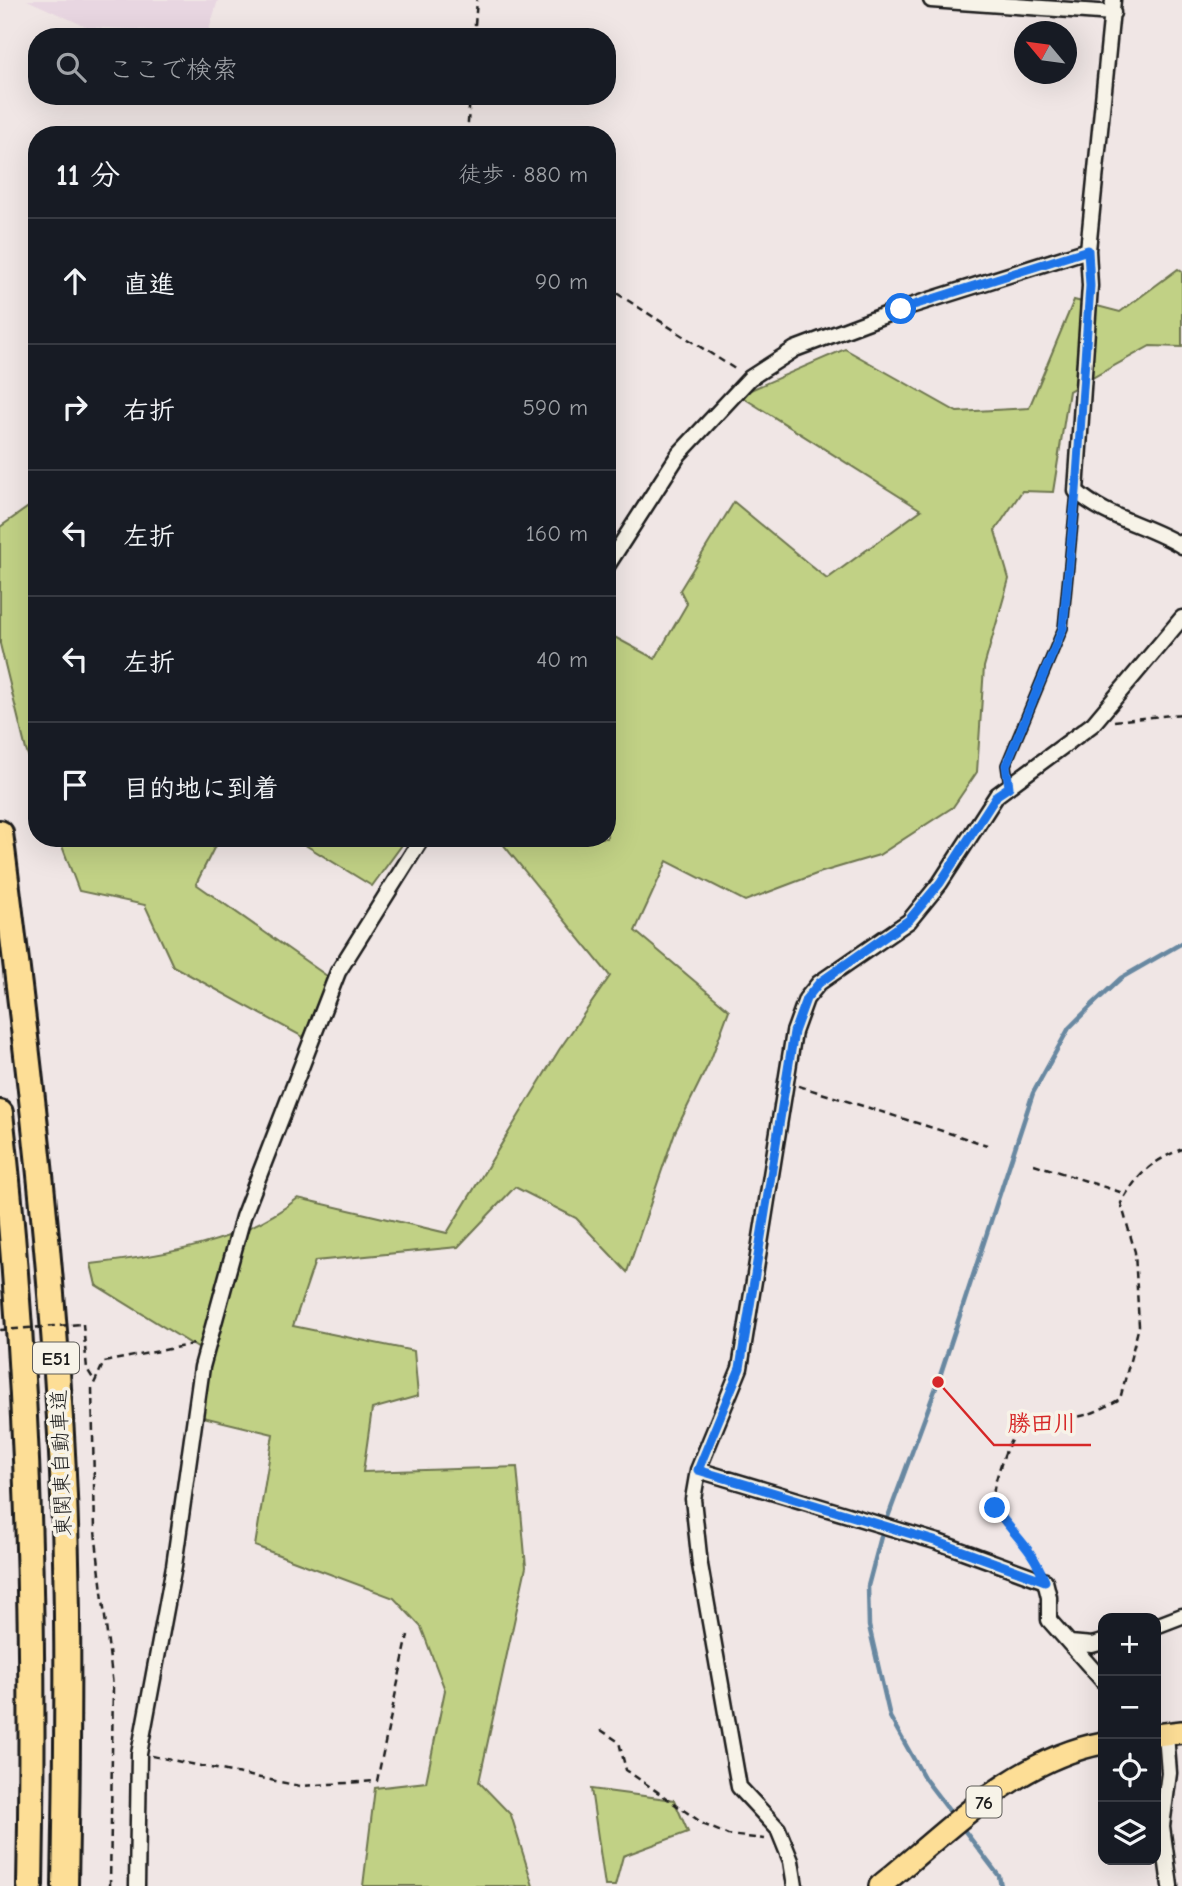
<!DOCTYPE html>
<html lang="ja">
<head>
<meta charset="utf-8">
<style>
	body { margin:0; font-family:"Comic Neue","Klee One",sans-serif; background:#242831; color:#f1f3f6 }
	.controls { position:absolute; right:21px; bottom:21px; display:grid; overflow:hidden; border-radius:14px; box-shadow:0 7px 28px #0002 }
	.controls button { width:63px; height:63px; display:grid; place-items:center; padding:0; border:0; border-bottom:2px solid #363941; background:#171b24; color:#f1f3f6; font:35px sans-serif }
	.compass { position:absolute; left:1014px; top:21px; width:63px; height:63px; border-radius:50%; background:#171b24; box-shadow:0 7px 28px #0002; rotate:299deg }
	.stop { position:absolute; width:21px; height:21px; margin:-16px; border:5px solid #1a73e8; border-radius:50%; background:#fff }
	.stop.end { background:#1a73e8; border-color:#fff; box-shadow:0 2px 7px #0008 }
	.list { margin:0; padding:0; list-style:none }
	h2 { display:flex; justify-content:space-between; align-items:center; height:91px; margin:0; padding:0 28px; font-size:30px }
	h2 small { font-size:23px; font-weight:400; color:#9ea1a6 }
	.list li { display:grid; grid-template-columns:46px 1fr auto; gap:21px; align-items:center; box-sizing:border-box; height:126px; padding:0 28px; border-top:2px solid #363941 }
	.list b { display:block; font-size:26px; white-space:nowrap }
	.list em { font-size:23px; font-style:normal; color:#9ea1a6 }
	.icon { flex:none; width:38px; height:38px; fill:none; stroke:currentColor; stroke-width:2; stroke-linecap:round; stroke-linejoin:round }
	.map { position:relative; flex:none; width:1182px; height:1886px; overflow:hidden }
	.search { position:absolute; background:#171b24; box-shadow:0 7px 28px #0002; left:28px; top:28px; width:588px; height:77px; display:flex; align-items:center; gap:18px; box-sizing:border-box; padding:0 24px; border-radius:28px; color:#9ea1a6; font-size:26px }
	.panel { position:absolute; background:#171b24; box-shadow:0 7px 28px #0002; left:28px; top:126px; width:588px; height:721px; border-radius:28px }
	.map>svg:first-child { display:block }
</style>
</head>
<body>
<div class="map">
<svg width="1182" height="1886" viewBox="0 0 1182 1886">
	<rect width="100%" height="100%" fill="#f0e6e5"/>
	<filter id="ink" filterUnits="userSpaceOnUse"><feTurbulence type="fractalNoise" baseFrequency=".0143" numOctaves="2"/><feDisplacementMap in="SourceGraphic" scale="14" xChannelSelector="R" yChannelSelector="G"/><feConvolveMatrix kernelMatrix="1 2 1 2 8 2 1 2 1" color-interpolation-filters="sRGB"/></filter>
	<g filter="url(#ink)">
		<path fill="#e8d6e1" d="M 27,0 L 218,0 L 208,33 L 87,27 Z"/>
		<path fill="#c1d185" stroke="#6e7650" stroke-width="2" d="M 1178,269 L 1182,272 L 1182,347 L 1150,346 L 1069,391 L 1053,492 L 1022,491 L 995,531 L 1009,579 L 984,667 L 977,772 L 953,807 L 879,855 L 819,873 L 745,901 L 667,861 L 635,931 L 729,1010 L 711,1059 L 675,1132 L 627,1272 L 576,1218 L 515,1187 L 458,1247 L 315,1261 L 293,1326 L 414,1351 L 418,1396 L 372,1409 L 363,1472 L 517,1467 L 526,1567 L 479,1782 L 511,1815 L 533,1886 L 363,1886 L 375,1788 L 426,1782 L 445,1690 L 421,1627 L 394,1598 L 255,1546 L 273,1434 L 199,1416 L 209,1355 L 96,1285 L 91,1264 C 161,1256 243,1243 298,1198 L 447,1233 L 559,1050 L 610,976 L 498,838 L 607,838 L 607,633 L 655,659 L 687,604 L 680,590 L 734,502 L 827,579 L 921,510 L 739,395 L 845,349 L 957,412 L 1029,408 L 1074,300 L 1120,312 Z
			M 37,501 L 37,778 L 26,750 L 0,644 L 0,527 Z
			M 59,838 L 219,838 L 196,884 L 337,983 L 303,1037 L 173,966 L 145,905 L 79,891 Z
			M 294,838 L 407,838 L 372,886 Z
			M 591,1789 L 674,1800 L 688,1832 L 623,1856 L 615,1886 L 605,1886 Z"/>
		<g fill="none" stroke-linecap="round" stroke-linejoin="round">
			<path stroke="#6888a1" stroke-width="4.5" d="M 954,1817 L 925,1779 L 890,1717 L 869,1626 L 868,1586 L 882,1533 L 938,1382 L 1033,1093 L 1069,1028 L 1092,1005 L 1121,978 L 1182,943
				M 961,1826 L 999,1876 L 1001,1886"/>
			<g stroke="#1c1c1c" stroke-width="12">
				<path id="service" d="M 1009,786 L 1006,765 L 1063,628 L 1076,492"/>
			</g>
			<g stroke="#1c1c1c" stroke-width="19">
				<path id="minor" d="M 931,0 L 1113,13
					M 1113,0 L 1088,250 L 1090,286 L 1076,491 C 1105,518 1149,525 1182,546
					M 607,566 L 679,454 L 750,378 L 795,349 L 901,309 L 1088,250
					M 698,1470 L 938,1542 L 1045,1581 L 1049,1597 L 1049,1620 L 1103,1681
					M 1156,1626 L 1182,1616
					M 1070,1643 L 1092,1645 L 1103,1642
					M 1166,1734 L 1169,1773 L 1162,1826 L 1170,1886
					M 137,1886 L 139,1754 L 174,1566 L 202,1367 L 243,1217 L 338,972 L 422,838
					M 795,1886 L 791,1861 L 778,1829 L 739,1787 L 700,1565 L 693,1499 L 698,1470 L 740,1368 L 794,1032 L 806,999 L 819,983 L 909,921 L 940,883 L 997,795 L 1093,724 L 1182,618"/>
			</g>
			<g stroke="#1c1c1c" stroke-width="26">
				<path id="primary" d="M 1156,1735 L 1182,1732
					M 880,1886 C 947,1832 1015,1759 1103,1743"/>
			</g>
			<g stroke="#1c1c1c" stroke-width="30">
				<path id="motorway" d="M 0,833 C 24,1022 47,1212 59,1403 C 70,1563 68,1725 65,1886
					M 0,1113 C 29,1370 35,1628 30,1886"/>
			</g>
			<path stroke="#1c1c1c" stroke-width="2.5" stroke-dasharray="7 5" stroke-linecap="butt" d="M 474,37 L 477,0
				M 467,135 L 470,96
				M 607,287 L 738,371
				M 1114,721 L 1182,714
				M 799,1086 L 987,1145
				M 1034,1164 L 1126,1194
				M 83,1324 L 87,1369 L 94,1380
				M 1037,1561 C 1026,1542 1000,1527 994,1506 C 991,1492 997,1477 1001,1464 C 1008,1443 1018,1420 1042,1418 C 1053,1417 1064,1419 1075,1417 C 1092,1415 1105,1407 1120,1399 L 1139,1326 L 1135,1252 L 1121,1203 C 1137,1175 1152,1161 1182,1149
				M 601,1730 L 619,1742 L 626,1770 L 705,1825 L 728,1835 L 765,1839
				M 152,1756 L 300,1786 L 377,1781 L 408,1635
				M 110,1886 L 113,1686 L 95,1531 L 92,1388 L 104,1362 L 194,1344"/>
			<use href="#service" stroke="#f7f3e8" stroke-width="7"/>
			<use href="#minor" stroke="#f7f3e8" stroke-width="14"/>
			<use href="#primary" stroke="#fdde96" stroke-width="21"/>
			<use href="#motorway" stroke="#fdde96" stroke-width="24"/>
			<path stroke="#1c1c1c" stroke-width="2.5" stroke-dasharray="7 5" stroke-linecap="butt" d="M 0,1330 L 83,1324"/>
		</g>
	</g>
	<g fill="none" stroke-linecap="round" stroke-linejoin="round" filter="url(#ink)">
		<path stroke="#1a73e8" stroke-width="9" d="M 901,309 L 1088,250 L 1090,286 L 1076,491 L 1063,628 L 1006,765 L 1009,787 L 997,795 L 940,883 L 909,920 L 819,983 L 806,999 L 794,1032 L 740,1368 L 698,1470 L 938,1542 L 1045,1581 C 1031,1546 1015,1537 995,1508"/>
	</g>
	<g text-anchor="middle" stroke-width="7" stroke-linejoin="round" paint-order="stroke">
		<g fill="#f7f3e8" stroke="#5e5c59" stroke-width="2">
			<rect x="33" y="1342.5" width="46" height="31" rx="5"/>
			<rect x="966.5" y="1786.5" width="35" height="31" rx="5"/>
		</g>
		<g font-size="19" font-weight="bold" fill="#1c1c1c">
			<text x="56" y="1365">E51</text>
			<text x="984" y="1809">76</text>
		</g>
		<g font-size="21" fill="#1c1c1c" stroke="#f7f3e8">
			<text transform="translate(61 1463) rotate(-92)" y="7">東関東自動車道</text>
		</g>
	</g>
	<path fill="none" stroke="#d62828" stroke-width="2.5" d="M938 1382L994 1445H1091"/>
	<circle fill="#d62828" stroke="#f7f3e8" stroke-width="2.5" cx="938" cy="1382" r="7"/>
	<g font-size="23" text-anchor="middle" font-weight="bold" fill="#d62828" stroke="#f7f3e8" stroke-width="7" stroke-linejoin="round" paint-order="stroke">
		<text x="1042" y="1431">勝田川</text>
	</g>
</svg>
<div class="controls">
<button>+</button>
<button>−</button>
<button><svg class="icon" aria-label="locate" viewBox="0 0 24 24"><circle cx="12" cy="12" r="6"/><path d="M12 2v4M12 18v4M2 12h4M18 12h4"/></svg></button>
<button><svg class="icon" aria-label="layers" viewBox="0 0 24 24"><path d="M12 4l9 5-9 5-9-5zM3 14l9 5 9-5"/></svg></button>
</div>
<svg class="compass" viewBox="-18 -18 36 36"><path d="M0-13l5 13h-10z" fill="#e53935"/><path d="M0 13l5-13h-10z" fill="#9ea1a6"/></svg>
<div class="stop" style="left:901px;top:309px"></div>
<div class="stop end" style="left:995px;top:1508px"></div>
<div class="search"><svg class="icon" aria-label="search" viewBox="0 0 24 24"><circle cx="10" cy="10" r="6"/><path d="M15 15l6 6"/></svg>ここで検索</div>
<section class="panel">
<h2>11 分<small>徒歩 · 880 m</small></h2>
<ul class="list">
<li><svg class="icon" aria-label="ahead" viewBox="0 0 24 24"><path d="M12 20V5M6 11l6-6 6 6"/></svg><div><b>直進</b></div><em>90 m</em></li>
<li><svg class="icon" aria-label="right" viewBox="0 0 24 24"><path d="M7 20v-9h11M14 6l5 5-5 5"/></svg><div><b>右折</b></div><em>590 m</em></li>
<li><svg class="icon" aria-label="left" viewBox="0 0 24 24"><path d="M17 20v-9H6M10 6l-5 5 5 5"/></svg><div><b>左折</b></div><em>160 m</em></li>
<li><svg class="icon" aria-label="left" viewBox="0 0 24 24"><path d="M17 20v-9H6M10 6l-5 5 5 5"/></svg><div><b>左折</b></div><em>40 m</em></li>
<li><svg class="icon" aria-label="arrive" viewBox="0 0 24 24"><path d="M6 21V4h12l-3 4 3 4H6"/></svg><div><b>目的地に到着</b></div></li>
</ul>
</section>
</div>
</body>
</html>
